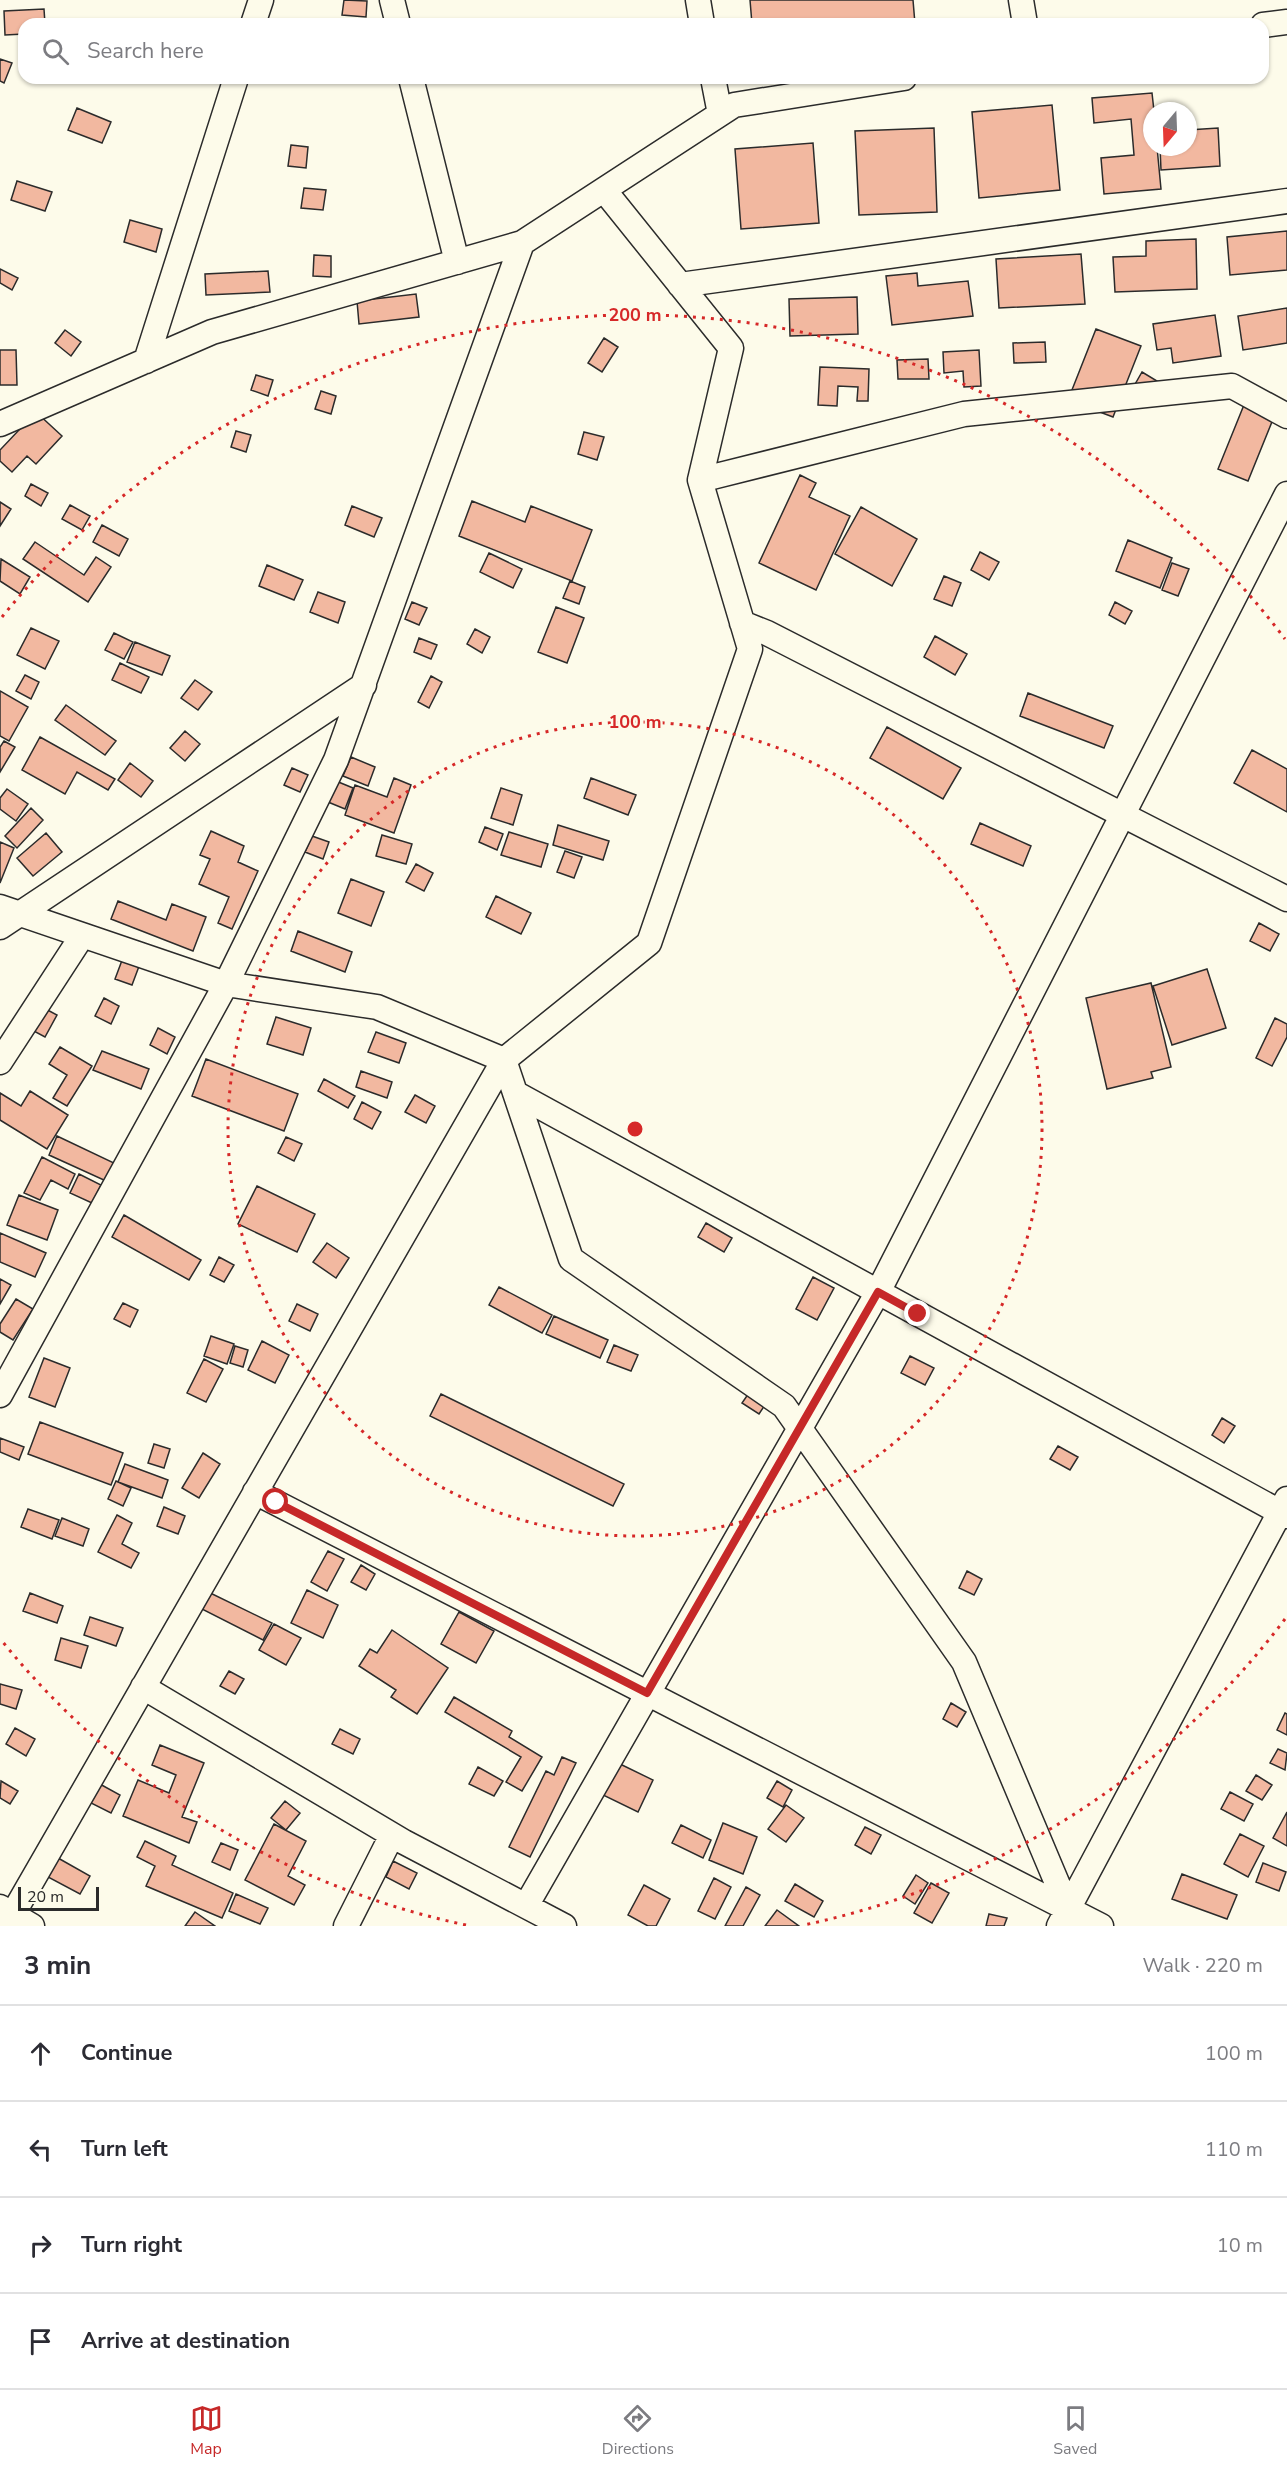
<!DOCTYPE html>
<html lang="en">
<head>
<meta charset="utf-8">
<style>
	body { margin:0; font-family:"Nunito Sans",sans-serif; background:#f7f7f7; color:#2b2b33 }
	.compass { position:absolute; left:1143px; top:102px; width:54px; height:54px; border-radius:50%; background:#fff; box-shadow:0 2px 4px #0004; rotate:199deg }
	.scale { position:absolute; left:18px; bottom:15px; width:81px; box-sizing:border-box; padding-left:6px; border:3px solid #2b2b2b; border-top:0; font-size:16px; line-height:21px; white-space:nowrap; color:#2b2b2b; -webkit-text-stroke:4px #fdfbea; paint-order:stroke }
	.stop { position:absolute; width:18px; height:18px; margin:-14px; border:4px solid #c62828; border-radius:50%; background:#fff }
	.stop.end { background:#c62828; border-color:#fff; box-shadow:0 2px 6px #0008 }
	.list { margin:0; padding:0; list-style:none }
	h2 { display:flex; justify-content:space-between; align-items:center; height:78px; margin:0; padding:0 24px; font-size:26px }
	h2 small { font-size:20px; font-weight:400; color:#7c7c81 }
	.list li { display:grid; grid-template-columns:39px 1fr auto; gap:18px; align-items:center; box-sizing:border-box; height:96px; padding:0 24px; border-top:2px solid #e1e1e2 }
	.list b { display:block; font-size:22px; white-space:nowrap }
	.list em { font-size:20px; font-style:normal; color:#7c7c81 }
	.icon { flex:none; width:33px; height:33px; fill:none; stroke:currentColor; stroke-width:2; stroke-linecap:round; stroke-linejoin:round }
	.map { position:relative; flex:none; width:1287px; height:1926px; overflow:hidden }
	.search { position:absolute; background:#fff; box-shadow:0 2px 4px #0004; left:18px; right:18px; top:18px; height:66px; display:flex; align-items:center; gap:15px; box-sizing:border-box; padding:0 21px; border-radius:18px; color:#7c7c81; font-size:22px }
	.sheet { height:462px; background:#fff }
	nav { display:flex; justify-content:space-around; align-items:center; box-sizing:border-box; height:84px; border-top:2px solid #e1e1e2; background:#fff; font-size:16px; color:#7c7c81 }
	nav a { display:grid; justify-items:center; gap:3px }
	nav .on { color:#c62828 }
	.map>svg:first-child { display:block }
</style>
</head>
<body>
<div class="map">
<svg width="1287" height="1926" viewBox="0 0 1287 1926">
	<rect width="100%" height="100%" fill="#fdfbea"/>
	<path fill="#f2b8a0" stroke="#2b2b2b" stroke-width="1.5" d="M 344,0 L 367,1 L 366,17 L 342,15 Z
		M 750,0 L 913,0 L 915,24 L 752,24 Z
		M 44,9 L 45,24 L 24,24 L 24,34 L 5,35 L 4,11 Z
		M 0,59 L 12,63 L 4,83 L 0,81 Z
		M 1152,93 L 1154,111 L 1152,111 L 1152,147 L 1157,147 L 1161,189 L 1104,194 L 1101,158 L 1134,155 L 1131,119 L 1094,123 L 1092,98 Z
		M 1052,105 L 1060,190 L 979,198 L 972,112 Z
		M 77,108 L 111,122 L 102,143 L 68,130 Z
		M 934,128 L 937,212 L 859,215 L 855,131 Z
		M 1218,128 L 1220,166 L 1161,170 L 1160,147 L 1188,147 L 1188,130 Z
		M 813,143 L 819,223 L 741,229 L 735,149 Z
		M 291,145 L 308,147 L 306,168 L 288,166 Z
		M 17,181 L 52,192 L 45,211 L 11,200 Z
		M 304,188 L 326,190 L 323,210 L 301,208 Z
		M 130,220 L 162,229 L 156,252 L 124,242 Z
		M 1287,231 L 1287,270 L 1230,275 L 1227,237 Z
		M 1196,239 L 1197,289 L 1115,292 L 1113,257 L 1146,256 L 1146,241 Z
		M 1081,254 L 1085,304 L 999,308 L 996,259 Z
		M 314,255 L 331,256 L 331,277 L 313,276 Z
		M 0,269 L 18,278 L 12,290 L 0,283 Z
		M 268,271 L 270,292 L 206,295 L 205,274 Z
		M 917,273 L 918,286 L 968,281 L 973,316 L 892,325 L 886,276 Z
		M 416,294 L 419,317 L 359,324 L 357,301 Z
		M 857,297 L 858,334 L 790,336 L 789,299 Z
		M 1287,308 L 1287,343 L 1243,350 L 1238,316 Z
		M 1215,315 L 1221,356 L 1173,363 L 1171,348 L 1157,350 L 1153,324 Z
		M 1096,329 L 1141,346 L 1113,417 L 1068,400 Z
		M 65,330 L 81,342 L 71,356 L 55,343 Z
		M 604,338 L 618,347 L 602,372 L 588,363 Z
		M 1045,342 L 1046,362 L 1014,363 L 1013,343 Z
		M 0,350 L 16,350 L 17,385 L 0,385 Z
		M 979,350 L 981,386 L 964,387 L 963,371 L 944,373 L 943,352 Z
		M 928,359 L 929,379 L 898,379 L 897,360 Z
		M 820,367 L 869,369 L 868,401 L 857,401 L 858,387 L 838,386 L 837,406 L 818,405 Z
		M 1142,372 L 1157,381 L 1145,402 L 1130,393 Z
		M 256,375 L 273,380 L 268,396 L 251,390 Z
		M 321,391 L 336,396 L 331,414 L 315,409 Z
		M 1248,395 L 1278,407 L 1248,481 L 1218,469 Z
		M 36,412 L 62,436 L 36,464 L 27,456 L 12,472 L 0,461 L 0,450 Z
		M 236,431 L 251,435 L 246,452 L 231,447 Z
		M 584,432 L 604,437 L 597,460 L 578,454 Z
		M 800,475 L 816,483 L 809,497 L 850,516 L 816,590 L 759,563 Z
		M 31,484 L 48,493 L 41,506 L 25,496 Z
		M 472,501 L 525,522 L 531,506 L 592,530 L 572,581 L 459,536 Z
		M 0,502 L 11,509 L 0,526 Z
		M 70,505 L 90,516 L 82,530 L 62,519 Z
		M 352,506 L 382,518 L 374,537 L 345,525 Z
		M 861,507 L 917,539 L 892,586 L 835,554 Z
		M 102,525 L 128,539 L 119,556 L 93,542 Z
		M 1128,540 L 1172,558 L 1160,588 L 1116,571 Z
		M 35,542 L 84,575 L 96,557 L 111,567 L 88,602 L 23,559 Z
		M 980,552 L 999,562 L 989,580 L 971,570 Z
		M 489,553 L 522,569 L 513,588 L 480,572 Z
		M 1,559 L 30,577 L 20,594 L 0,581 Z
		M 1172,563 L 1189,569 L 1178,596 L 1162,590 Z
		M 267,565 L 303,580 L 294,600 L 259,586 Z
		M 944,576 L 961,583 L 952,606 L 934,599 Z
		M 570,581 L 585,587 L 579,604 L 563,598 Z
		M 318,592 L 345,602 L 338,623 L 310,612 Z
		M 412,602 L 427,608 L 419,625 L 405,619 Z
		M 1115,602 L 1132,611 L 1125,624 L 1109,615 Z
		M 556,607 L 584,618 L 567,663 L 538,652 Z
		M 31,628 L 59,641 L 45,669 L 17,655 Z
		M 475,629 L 490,637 L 482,653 L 467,644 Z
		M 114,633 L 133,642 L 124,659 L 105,650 Z
		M 935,636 L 967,654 L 955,675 L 924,657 Z
		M 419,638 L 437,645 L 431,659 L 414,652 Z
		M 135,642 L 170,656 L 162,675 L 127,662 Z
		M 120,663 L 149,677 L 141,693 L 112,680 Z
		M 25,675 L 39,682 L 31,699 L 16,691 Z
		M 431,676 L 442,682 L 429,708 L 418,702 Z
		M 195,680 L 212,692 L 198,710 L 181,698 Z
		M 0,691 L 28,707 L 9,741 L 0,736 Z
		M 1028,693 L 1113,726 L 1104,748 L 1020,716 Z
		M 66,705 L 116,741 L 105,755 L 55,720 Z
		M 887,727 L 961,768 L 943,799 L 870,758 Z
		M 185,731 L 200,744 L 185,761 L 170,748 Z
		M 40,737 L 115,779 L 108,790 L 77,772 L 65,794 L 22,770 Z
		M 4,741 L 15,747 L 0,772 L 0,747 Z
		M 1252,750 L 1287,769 L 1287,812 L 1234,783 Z
		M 351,757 L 375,767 L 368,786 L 343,776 Z
		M 130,763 L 153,781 L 141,797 L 118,780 Z
		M 292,768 L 308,775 L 300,792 L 284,785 Z
		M 394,778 L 411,785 L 394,833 L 345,815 L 355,785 L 387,797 Z
		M 591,778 L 636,795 L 628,815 L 584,798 Z
		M 336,781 L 353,788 L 345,809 L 328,802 Z
		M 501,788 L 522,795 L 513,825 L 491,818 Z
		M 7,789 L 28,804 L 16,821 L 0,809 L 0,798 Z
		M 31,808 L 43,820 L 17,848 L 5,836 Z
		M 980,823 L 1031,846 L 1023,866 L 971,844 Z
		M 558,825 L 609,841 L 603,860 L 553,845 Z
		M 485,827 L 503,834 L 497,850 L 479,842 Z
		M 211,831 L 244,846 L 238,862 L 258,871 L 232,929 L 218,923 L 229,897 L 199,884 L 210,859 L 200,855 Z
		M 509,832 L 548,844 L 541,867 L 501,855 Z
		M 46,833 L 62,852 L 33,876 L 17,858 Z
		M 382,835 L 412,844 L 406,864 L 376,856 Z
		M 312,836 L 329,842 L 323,859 L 305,852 Z
		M 0,842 L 14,848 L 0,883 Z
		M 565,851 L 582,857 L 574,878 L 557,872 Z
		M 416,864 L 433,873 L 424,891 L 406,882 Z
		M 351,879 L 384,892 L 371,926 L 338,913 Z
		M 496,896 L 531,913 L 521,934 L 486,917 Z
		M 118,901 L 166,920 L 172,904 L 206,917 L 193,951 L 111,919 Z
		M 1259,923 L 1279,934 L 1270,951 L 1250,941 Z
		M 298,931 L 352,952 L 345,972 L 291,951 Z
		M 124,955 L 141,961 L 132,985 L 115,979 Z
		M 1207,969 L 1226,1028 L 1172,1045 L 1153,986 Z
		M 1151,983 L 1171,1067 L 1151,1072 L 1153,1078 L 1107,1089 L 1086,998 Z
		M 104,998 L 119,1006 L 111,1024 L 95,1016 Z
		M 42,1007 L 57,1015 L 45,1037 L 30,1029 Z
		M 276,1017 L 311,1028 L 303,1055 L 267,1044 Z
		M 1275,1018 L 1287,1024 L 1287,1037 L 1272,1066 L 1256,1058 Z
		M 158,1028 L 175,1037 L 167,1054 L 150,1045 Z
		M 376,1032 L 406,1043 L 399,1063 L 368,1052 Z
		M 60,1047 L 92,1066 L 67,1106 L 53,1098 L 67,1075 L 49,1064 Z
		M 102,1051 L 149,1069 L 141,1089 L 93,1070 Z
		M 206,1059 L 298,1094 L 284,1131 L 192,1096 Z
		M 361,1071 L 392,1082 L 387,1098 L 356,1087 Z
		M 324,1079 L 355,1096 L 348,1108 L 318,1091 Z
		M 30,1091 L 68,1115 L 47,1149 L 0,1120 L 0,1093 L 21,1106 Z
		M 415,1095 L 435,1106 L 426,1123 L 405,1112 Z
		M 362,1102 L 381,1112 L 372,1129 L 354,1119 Z
		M 57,1136 L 114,1163 L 106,1181 L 49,1155 Z
		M 286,1137 L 302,1144 L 294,1161 L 278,1153 Z
		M 42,1157 L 75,1174 L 68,1189 L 51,1180 L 40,1200 L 24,1193 Z
		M 79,1174 L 101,1185 L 92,1203 L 70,1193 Z
		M 257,1186 L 315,1214 L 297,1252 L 238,1224 Z
		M 19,1195 L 58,1210 L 47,1240 L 7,1225 Z
		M 124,1215 L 201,1260 L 189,1280 L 112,1237 Z
		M 706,1223 L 732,1238 L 724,1252 L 698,1237 Z
		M 0,1233 L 46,1253 L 35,1277 L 0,1262 Z
		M 327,1243 L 349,1258 L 336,1278 L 313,1262 Z
		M 219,1257 L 234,1265 L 224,1282 L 210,1275 Z
		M 813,1277 L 834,1288 L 817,1320 L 796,1309 Z
		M 0,1279 L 11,1285 L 0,1304 Z
		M 499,1287 L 552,1315 L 542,1333 L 489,1305 Z
		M 16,1299 L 33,1309 L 13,1340 L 0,1332 L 0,1324 Z
		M 123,1303 L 138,1310 L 130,1327 L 114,1319 Z
		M 297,1304 L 318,1314 L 310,1331 L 289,1321 Z
		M 554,1316 L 608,1340 L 600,1358 L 546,1334 Z
		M 211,1336 L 234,1344 L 227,1364 L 204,1356 Z
		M 262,1341 L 289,1355 L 275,1383 L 248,1370 Z
		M 614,1345 L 638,1355 L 631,1371 L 607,1362 Z
		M 235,1346 L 248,1350 L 243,1367 L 230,1363 Z
		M 910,1356 L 934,1368 L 925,1385 L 901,1373 Z
		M 44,1358 L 70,1368 L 55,1407 L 29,1397 Z
		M 204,1359 L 223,1369 L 206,1402 L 187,1393 Z
		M 753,1387 L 770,1397 L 759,1414 L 742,1403 Z
		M 441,1394 L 624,1484 L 613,1506 L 430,1416 Z
		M 1222,1418 L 1235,1426 L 1224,1443 L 1212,1435 Z
		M 40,1422 L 123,1453 L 111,1485 L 28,1454 Z
		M 0,1438 L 24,1447 L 19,1460 L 0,1452 Z
		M 154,1444 L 170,1449 L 164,1468 L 148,1463 Z
		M 1058,1446 L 1078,1457 L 1070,1470 L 1050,1459 Z
		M 203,1453 L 220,1464 L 199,1498 L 182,1488 Z
		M 125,1464 L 168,1480 L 162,1498 L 118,1482 Z
		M 116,1481 L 131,1488 L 123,1506 L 108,1499 Z
		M 164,1507 L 185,1516 L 178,1534 L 157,1526 Z
		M 28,1509 L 59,1520 L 52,1539 L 21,1527 Z
		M 117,1515 L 132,1523 L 122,1544 L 139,1553 L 131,1568 L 98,1552 Z
		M 62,1518 L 89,1529 L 83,1546 L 55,1536 Z
		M 328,1551 L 344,1559 L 327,1591 L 311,1582 Z
		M 361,1565 L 375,1574 L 366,1590 L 351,1582 Z
		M 967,1571 L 982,1579 L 974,1595 L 959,1588 Z
		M 200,1588 L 272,1623 L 263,1640 L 192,1604 Z
		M 307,1590 L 338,1605 L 323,1638 L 291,1623 Z
		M 30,1593 L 63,1606 L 57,1623 L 23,1611 Z
		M 459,1612 L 494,1631 L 476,1663 L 441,1644 Z
		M 90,1617 L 123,1628 L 116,1646 L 84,1635 Z
		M 274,1624 L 301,1638 L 286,1665 L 259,1650 Z
		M 392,1630 L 448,1668 L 417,1714 L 391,1697 L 396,1690 L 359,1666 L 370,1649 L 377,1653 Z
		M 61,1638 L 88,1646 L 81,1668 L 55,1660 Z
		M 229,1671 L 244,1679 L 235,1694 L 220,1686 Z
		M 0,1684 L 22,1690 L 16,1709 L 0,1704 Z
		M 454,1697 L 512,1731 L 509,1737 L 542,1757 L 522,1791 L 506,1782 L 521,1757 L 445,1712 Z
		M 951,1703 L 966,1712 L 957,1727 L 943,1719 Z
		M 1285,1713 L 1287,1714 L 1287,1735 L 1277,1730 Z
		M 15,1728 L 35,1739 L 26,1756 L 6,1744 Z
		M 340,1729 L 360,1739 L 353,1754 L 332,1744 Z
		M 160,1745 L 204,1763 L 182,1817 L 197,1822 L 189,1843 L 123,1816 L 138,1780 L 169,1793 L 176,1775 L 152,1765 Z
		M 1278,1749 L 1287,1753 L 1285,1770 L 1270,1763 Z
		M 562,1757 L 576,1763 L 530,1857 L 509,1847 L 546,1771 L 554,1775 Z
		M 618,1763 L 653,1780 L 638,1812 L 603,1795 Z
		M 478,1767 L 503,1781 L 494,1796 L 469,1784 Z
		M 1256,1775 L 1272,1785 L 1262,1800 L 1246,1791 Z
		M 1,1781 L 18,1791 L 10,1804 L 0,1798 Z
		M 777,1781 L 792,1790 L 783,1807 L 767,1798 Z
		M 98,1783 L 120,1795 L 111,1813 L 89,1802 Z
		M 1230,1792 L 1253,1804 L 1244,1821 L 1221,1809 Z
		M 285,1801 L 300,1813 L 286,1830 L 271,1818 Z
		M 786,1805 L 804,1818 L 786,1842 L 768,1829 Z
		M 1287,1812 L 1287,1846 L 1273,1838 Z
		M 723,1823 L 757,1837 L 743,1874 L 709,1860 Z
		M 274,1824 L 306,1841 L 288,1876 L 305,1885 L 294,1905 L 245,1880 Z
		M 681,1825 L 711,1840 L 703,1858 L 672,1843 Z
		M 865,1827 L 881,1835 L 871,1854 L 855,1845 Z
		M 1240,1834 L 1264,1846 L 1248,1877 L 1224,1864 Z
		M 145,1841 L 176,1856 L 172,1865 L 233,1893 L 222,1918 L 146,1886 L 155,1866 L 137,1857 Z
		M 221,1843 L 238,1850 L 230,1870 L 212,1862 Z
		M 58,1858 L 90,1876 L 80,1894 L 48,1877 Z
		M 393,1861 L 417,1873 L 409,1889 L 386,1877 Z
		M 1263,1863 L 1286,1872 L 1279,1891 L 1256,1882 Z
		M 1182,1874 L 1237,1895 L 1227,1919 L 1172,1899 Z
		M 916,1875 L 928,1883 L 915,1904 L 903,1896 Z
		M 714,1878 L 731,1887 L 715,1919 L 698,1911 Z
		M 931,1883 L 949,1893 L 932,1923 L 914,1913 Z
		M 795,1884 L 823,1901 L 814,1917 L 785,1901 Z
		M 644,1885 L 670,1899 L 656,1926 L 648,1926 L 628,1915 Z
		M 746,1887 L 760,1895 L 743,1926 L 725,1926 Z
		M 236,1894 L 268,1908 L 260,1924 L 229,1911 Z
		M 777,1910 L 799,1926 L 765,1926 Z
		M 195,1912 L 215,1926 L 185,1926 Z
		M 989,1914 L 1007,1918 L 1004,1926 L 986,1926 Z"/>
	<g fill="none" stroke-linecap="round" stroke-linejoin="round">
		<g stroke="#2b2b2b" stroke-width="27">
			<path id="street" d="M 392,0 L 398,24
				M 698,0 L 702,24
				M 1021,0 L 1025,24
				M 253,24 L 261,0
				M 1263,25 L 1287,22
				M 411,78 L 457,262
				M 713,78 L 720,114
				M 680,285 L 1287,201
				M 146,361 L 236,78
				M 0,424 L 212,332 L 522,243 L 734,105 L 904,78
				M 700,480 L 964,414 L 1232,386 L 1287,416
				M 742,623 L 767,633 L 1287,899
				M 0,907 L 226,984 L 377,1007 L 504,1060 L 571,1259 L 784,1406 L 964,1662 L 1068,1909
				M 0,927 L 364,685
				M 0,1062 L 82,936
				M 515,1093 L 1287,1516
				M 0,1395 L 226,984 L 336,760 L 522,243
				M 255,1492 L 1101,1926
				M 143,1687 L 404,1842 L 564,1926
				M 526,1906 L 878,1292 L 1287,494
				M 0,1907 L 32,1926
				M 6,1926 L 504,1060 L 649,943 L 750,649 L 700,480 L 731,348 L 604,190
				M 346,1926 L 392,1835
				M 1059,1926 L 1287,1499"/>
		</g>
		<use href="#street" stroke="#fdfbea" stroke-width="24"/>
	</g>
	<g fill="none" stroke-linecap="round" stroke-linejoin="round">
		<path stroke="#c62828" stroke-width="8" d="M 276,1502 L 647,1693 L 878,1292 L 918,1314"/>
	</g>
	<g fill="none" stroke="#d62828" stroke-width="3" stroke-dasharray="3 6">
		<circle cx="635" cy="1129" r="407"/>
		<path d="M1285 1619A814 814 0 0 1 804 1925M466 1925A814 814 0 0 1 2 1641M2 617A814 814 0 0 1 1285 639"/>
	</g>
	<circle cx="635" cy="1129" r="9" fill="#d62828" stroke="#fdfbea" stroke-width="3"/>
	<g font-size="18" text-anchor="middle" font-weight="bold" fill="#d62828" stroke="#fdfbea" stroke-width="4.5" stroke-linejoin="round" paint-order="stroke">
		<text x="635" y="321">200 m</text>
		<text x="635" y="728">100 m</text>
	</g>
</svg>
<svg class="compass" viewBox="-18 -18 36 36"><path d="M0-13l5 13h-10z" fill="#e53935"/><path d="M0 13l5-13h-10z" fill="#7c7c81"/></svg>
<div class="scale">20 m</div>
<div class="stop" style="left:276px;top:1502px"></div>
<div class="stop end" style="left:918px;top:1314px"></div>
<div class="search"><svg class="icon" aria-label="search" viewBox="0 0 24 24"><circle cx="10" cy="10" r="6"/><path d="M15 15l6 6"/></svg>Search here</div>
</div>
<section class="sheet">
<h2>3 min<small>Walk · 220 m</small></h2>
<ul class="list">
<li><svg class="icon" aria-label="ahead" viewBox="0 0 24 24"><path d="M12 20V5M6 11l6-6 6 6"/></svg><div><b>Continue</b></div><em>100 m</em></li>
<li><svg class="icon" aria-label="left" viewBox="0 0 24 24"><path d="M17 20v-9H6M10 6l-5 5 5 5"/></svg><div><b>Turn left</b></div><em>110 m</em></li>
<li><svg class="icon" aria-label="right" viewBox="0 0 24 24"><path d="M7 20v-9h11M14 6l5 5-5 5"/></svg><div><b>Turn right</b></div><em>10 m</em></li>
<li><svg class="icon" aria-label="arrive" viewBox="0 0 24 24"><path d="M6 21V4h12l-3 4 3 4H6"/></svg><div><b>Arrive at destination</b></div></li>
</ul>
</section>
<nav>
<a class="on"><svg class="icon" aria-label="map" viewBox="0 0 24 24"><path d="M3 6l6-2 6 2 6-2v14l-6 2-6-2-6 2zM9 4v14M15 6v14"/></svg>Map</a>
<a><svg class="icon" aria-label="directions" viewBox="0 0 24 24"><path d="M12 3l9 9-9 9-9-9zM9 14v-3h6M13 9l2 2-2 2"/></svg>Directions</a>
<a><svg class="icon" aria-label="saved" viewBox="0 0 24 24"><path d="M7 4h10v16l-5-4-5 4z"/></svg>Saved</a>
</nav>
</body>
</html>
